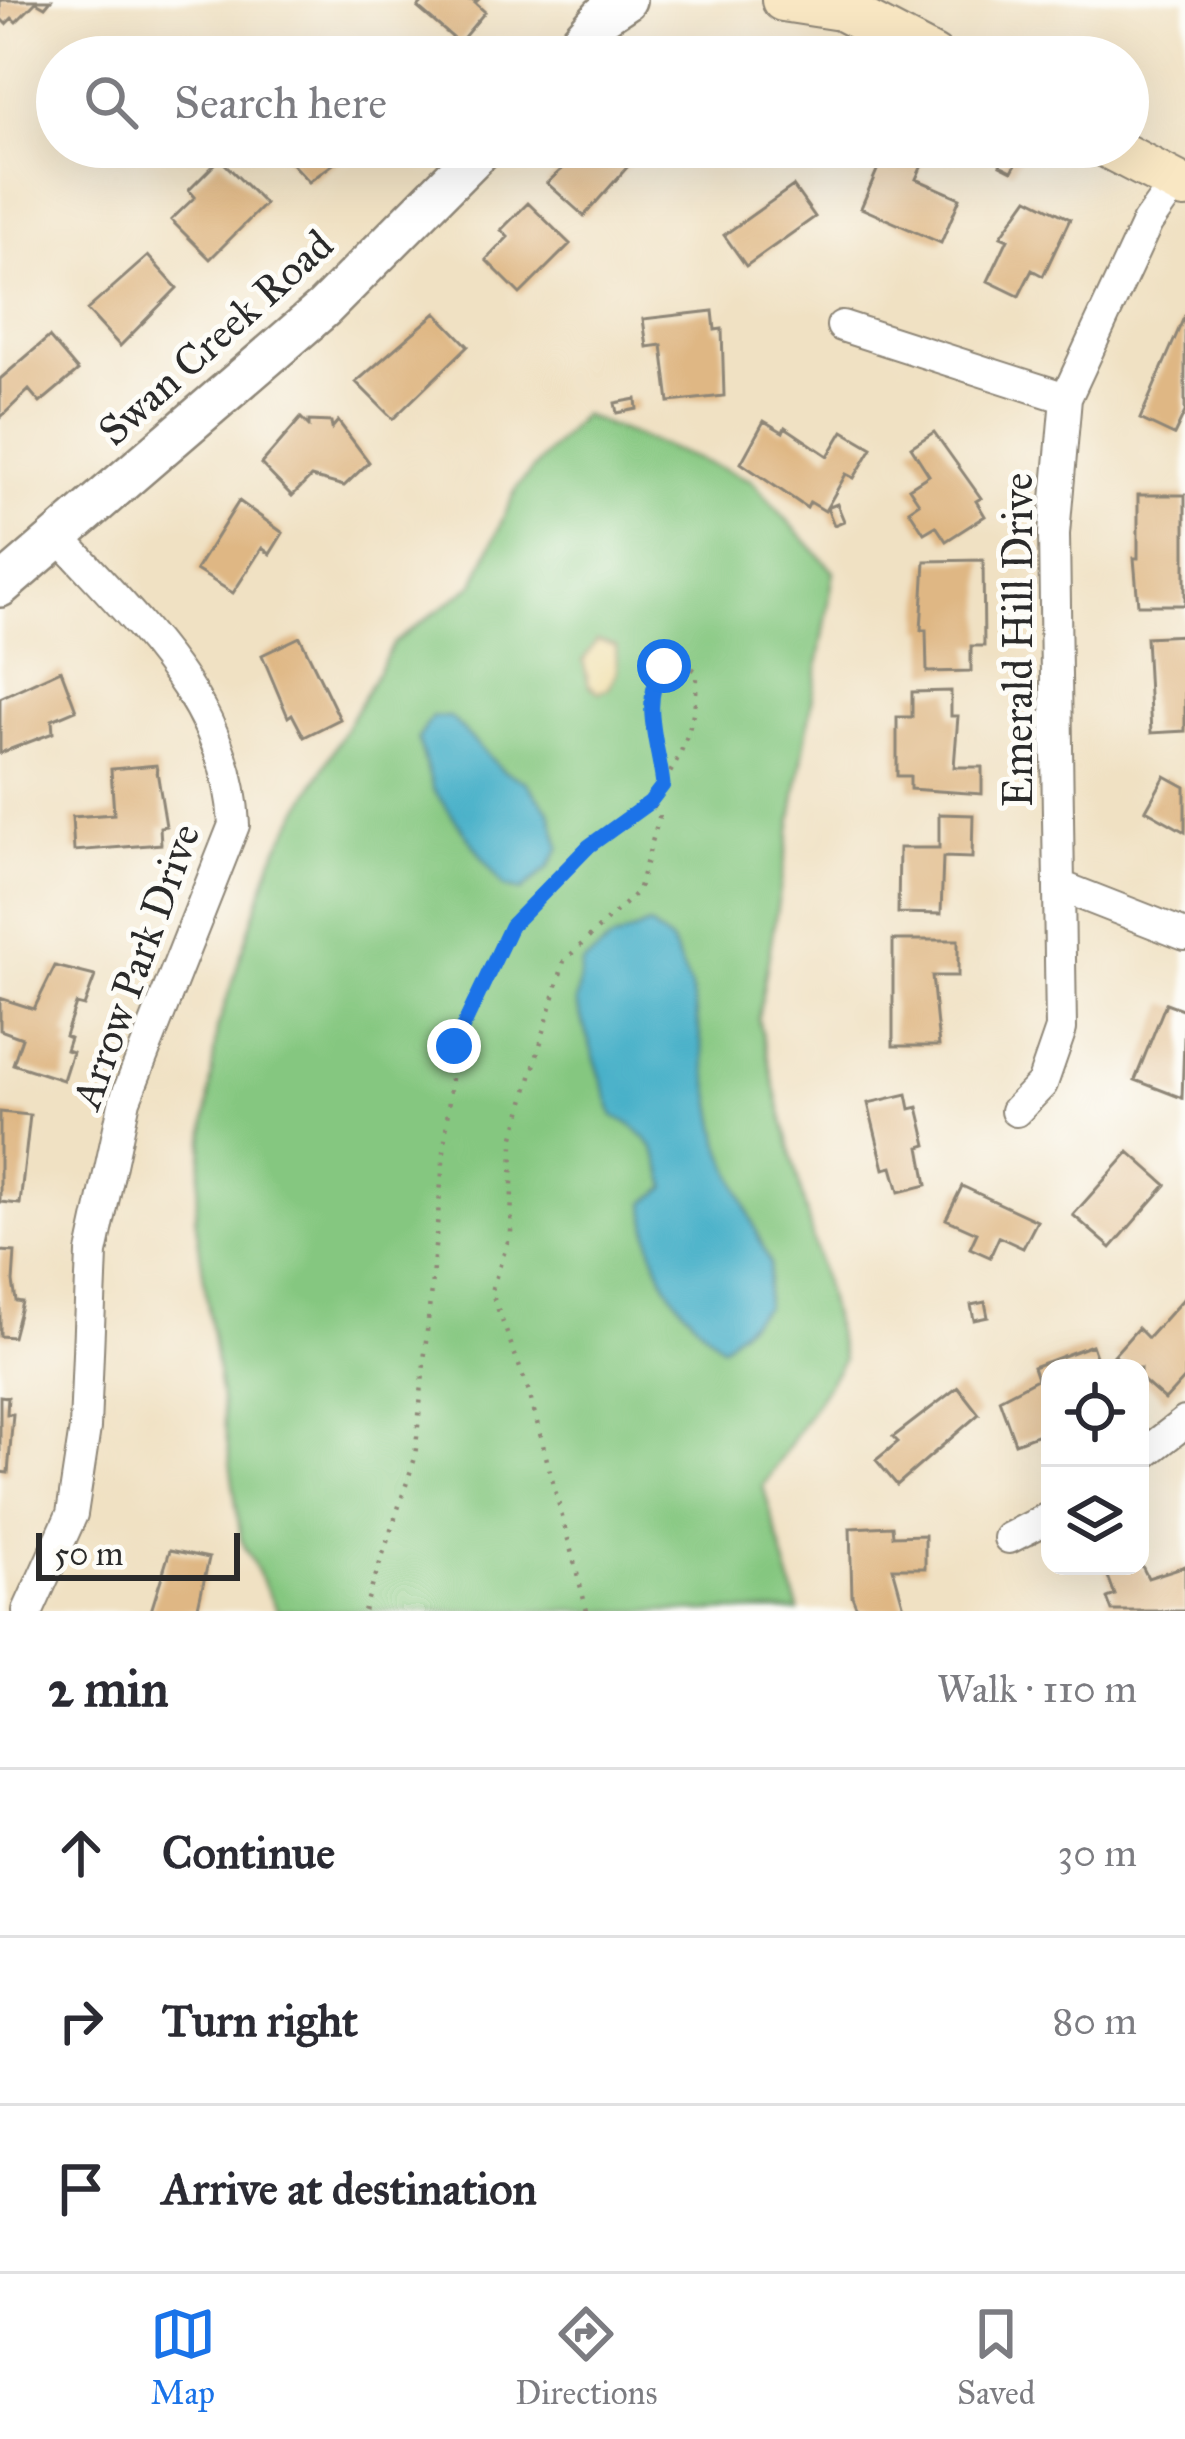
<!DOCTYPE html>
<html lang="en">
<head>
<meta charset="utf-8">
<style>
	body { margin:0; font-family:"IM FELL Great Primer",serif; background:#f2f2f3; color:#2b2b33 }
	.controls { position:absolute; right:36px; bottom:36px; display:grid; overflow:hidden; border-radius:24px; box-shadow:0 12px 48px #0002 }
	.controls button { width:108px; height:108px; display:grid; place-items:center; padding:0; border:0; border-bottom:3px solid #e1e1e2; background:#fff; color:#2b2b33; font:60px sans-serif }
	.scale { position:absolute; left:36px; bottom:30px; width:204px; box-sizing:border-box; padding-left:12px; border:6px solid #2b2b2b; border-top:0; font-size:33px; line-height:42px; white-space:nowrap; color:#2b2b2b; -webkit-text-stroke:9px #fdfcf7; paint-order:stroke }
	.stop { position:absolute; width:36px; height:36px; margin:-27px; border:9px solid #1a73e8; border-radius:50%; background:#fff }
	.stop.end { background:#1a73e8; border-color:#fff; box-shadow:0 3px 12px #0008 }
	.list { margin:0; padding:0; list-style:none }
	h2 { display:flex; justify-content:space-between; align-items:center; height:156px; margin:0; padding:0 48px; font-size:51px }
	h2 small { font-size:39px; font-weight:400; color:#7c7c81 }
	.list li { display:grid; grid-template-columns:78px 1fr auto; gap:36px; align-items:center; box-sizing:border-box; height:168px; padding:0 48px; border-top:3px solid #e1e1e2 }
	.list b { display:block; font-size:45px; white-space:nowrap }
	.list em { font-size:39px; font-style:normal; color:#7c7c81 }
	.icon { flex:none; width:66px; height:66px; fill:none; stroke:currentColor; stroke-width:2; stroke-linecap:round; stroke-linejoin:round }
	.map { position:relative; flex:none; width:1185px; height:1611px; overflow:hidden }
	.search { position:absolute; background:#fff; box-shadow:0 12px 48px #0002; left:36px; right:36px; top:36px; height:132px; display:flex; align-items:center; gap:30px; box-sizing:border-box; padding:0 42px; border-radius:66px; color:#7c7c81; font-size:45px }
	.sheet { height:660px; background:#fff }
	nav { display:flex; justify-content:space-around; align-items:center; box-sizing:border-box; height:168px; border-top:3px solid #e1e1e2; background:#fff; font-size:33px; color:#7c7c81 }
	nav a { display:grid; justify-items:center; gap:6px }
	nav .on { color:#1a73e8 }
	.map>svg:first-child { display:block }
</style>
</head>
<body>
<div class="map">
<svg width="1185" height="1611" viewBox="0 0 1185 1611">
	<rect width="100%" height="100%" fill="#fdfcf7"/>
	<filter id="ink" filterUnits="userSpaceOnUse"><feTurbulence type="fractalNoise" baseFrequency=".00833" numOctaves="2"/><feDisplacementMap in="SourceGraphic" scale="24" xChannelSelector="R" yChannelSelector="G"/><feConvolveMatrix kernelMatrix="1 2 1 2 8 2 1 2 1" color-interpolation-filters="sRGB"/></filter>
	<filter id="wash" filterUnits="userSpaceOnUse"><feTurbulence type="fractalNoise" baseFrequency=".004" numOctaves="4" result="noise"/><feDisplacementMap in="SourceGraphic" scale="48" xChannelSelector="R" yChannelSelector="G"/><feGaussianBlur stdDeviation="2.7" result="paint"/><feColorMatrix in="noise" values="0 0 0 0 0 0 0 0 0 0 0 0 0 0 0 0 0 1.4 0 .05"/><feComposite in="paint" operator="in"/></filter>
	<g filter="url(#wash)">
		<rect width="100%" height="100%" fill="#f0e1c3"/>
		<path fill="#85c780" stroke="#587956" stroke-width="3" d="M 582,415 L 751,480 L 834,572 L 758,1019 L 843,1360 L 763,1486 L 799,1611 L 277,1611 L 241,1539 L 195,1216 L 217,1029 L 273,857 L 394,643 L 474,584 L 517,487 Z"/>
		<path fill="#eeda9e" stroke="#8c8264" stroke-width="3" d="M 597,640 L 616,646 L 617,671 L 609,688 L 599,692 L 589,685 L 583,661 Z"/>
		<path fill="#4ab1c9" stroke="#3a6e7a" stroke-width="3" d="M 432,717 L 450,717 L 503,771 L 526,782 L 550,812 L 560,847 L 548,868 L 521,891 L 504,887 L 433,789 L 418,739 Z
			M 649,925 L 671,942 L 691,988 L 721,1146 L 770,1264 L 765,1307 L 722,1347 C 672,1302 650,1273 645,1203 L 667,1187 C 657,1151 650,1132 614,1116 L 576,1003 L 582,964 L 612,940 Z"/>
		<g id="blocks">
			<path fill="#dfb784" d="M 0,0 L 51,0 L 45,7 L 36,2 L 16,22 L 12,18 L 6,24 L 0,18 Z
				M 425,0 L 478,0 L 475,3 L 485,12 L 459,43 L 418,8 Z
				M 284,147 L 356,147 L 309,182 L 280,151 Z
				M 586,147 L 645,147 L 584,216 L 547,183 Z
				M 887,147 L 930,147 L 916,179 L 960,198 L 941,243 L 861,208 Z
				M 1007,151 L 1020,157 L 1012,171 L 1000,165 Z
				M 220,159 L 265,204 L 210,259 L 171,220 L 195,197 L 189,190 Z
				M 793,186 L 815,217 L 746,266 L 724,235 Z
				M 1028,198 L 1070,219 L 1043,276 L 1032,270 L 1019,296 L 988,281 L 1008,239 L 1001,236 Z
				M 528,203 L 570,244 L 520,294 L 486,260 L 508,237 L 501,230 Z
				M 148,256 L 177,288 L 120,346 L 87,310 Z
				M 713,311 L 715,330 L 722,329 L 724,396 L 669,402 L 662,345 L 647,347 L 643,319 Z
				M 436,313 L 468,346 L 393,419 L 356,382 Z
				M 1185,315 L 1185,412 L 1174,435 L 1140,419 Z
				M 49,337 L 78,371 L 40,403 L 29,390 L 0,418 L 0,379 Z
				M 636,399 L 637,409 L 617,413 L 615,403 Z
				M 301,418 L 309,426 L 309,421 L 331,422 L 332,428 L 338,421 L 369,462 L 344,486 L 311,477 L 292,496 L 261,464 Z
				M 764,421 L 783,432 L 785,427 L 828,456 L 843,431 L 872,448 L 854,478 L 846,474 L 825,511 L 810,502 L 807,508 L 741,463 Z
				M 934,432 L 981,498 L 976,501 L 985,516 L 946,541 L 936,526 L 924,533 L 909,510 L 919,503 L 909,488 L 929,475 L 911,447 Z
				M 1138,495 L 1185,495 L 1185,605 L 1138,605 L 1134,558 L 1138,558 Z
				M 239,501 L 283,533 L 270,554 L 262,548 L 233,593 L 196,570 Z
				M 837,504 L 844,521 L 834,525 L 827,508 Z
				M 983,560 L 984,646 L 971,646 L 971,671 L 927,672 L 926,630 L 921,630 L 925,561 Z
				M 1185,635 L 1185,731 L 1151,733 L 1146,637 Z
				M 300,637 L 340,719 L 304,737 L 292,714 L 288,717 L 262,655 Z
				M 61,670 L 76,710 L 52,720 L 53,733 L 0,753 L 0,698 Z
				M 951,691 L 951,716 L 958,716 L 954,767 L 982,767 L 982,794 L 910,789 L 910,776 L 897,776 L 897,717 L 912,717 L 912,692 Z
				M 156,765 L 166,826 L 160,827 L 161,844 L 74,851 L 72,817 L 114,814 L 111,769 Z
				M 1165,776 L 1185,787 L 1185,832 L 1146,810 Z
				M 939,814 L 973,815 L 972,858 L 943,857 L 941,914 L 898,913 L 899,848 L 939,848 Z
				M 893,940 L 958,940 L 958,976 L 932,976 L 939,1046 L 893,1046 Z
				M 55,966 L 95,976 L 84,1006 L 76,1004 L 65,1036 L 70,1038 L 66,1050 L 72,1052 L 63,1080 L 13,1064 L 22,1038 L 0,1030 L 0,998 L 34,1009 Z
				M 1166,1003 L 1185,1010 L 1182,1098 L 1135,1080 Z
				M 907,1094 L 910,1109 L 918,1107 L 927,1145 L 920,1147 L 927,1185 L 899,1192 L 892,1167 L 884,1169 L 868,1103 Z
				M 0,1112 L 30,1115 L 20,1204 L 0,1202 Z
				M 1129,1152 L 1166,1185 L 1111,1248 L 1073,1215 Z
				M 962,1186 L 1037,1221 L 1023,1248 L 999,1237 L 990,1257 L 970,1248 L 977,1233 L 946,1219 Z
				M 0,1251 L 15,1252 L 13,1282 L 16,1301 L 22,1302 L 13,1337 L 0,1336 Z
				M 1185,1297 L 1185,1378 L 1165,1400 L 1140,1378 L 1140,1368 L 1129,1368 L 1114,1355 L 1138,1328 L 1148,1338 Z
				M 985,1302 L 988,1317 L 974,1320 L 971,1305 Z
				M 1092,1345 L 1100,1368 L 1050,1368 L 1050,1430 L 1015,1443 L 999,1399 L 1037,1379 L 1033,1367 Z
				M 958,1387 L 979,1414 L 897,1485 L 876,1460 L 898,1442 L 893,1437 Z
				M 0,1396 L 8,1397 L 7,1414 L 13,1414 L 8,1473 L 0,1472 Z
				M 892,1526 L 893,1536 L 925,1535 L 925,1568 L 893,1568 L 905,1611 L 858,1611 L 852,1596 L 850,1528 Z
				M 170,1550 L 209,1558 L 197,1611 L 151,1611 Z
				M 1104,1566 L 1142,1566 L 1148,1578 L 1185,1566 L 1185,1611 L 1112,1611 L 1107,1598 L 1115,1595 Z"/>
		</g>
	</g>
	<g filter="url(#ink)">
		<use href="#blocks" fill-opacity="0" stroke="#8e8677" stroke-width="3"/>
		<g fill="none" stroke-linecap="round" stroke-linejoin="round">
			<g stroke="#8e8677" stroke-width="34">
				<path id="minor" d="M 842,326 L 1066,398
					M 1060,886 L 1185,935
					M 1016,1111 L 1042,1084 L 1061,1029 L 1054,534 L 1066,398 L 1147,223 L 1176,182
					M 1140,1457 L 1185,1422
					M 1009,1538 L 1050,1517
					M 28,1611 L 72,1514 L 85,1428 L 92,1253 L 125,1100 L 234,825 C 229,703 137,623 60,538"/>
			</g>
			<g stroke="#8e8677" stroke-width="44">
				<path id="tertiary" d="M 566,57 L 602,16 L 626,0
					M 0,587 L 324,308 L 484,147"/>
			</g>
			<g stroke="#8e8677" stroke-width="46">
				<path id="secondary" d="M 783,0 L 841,9 L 933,57
					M 1108,147 L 1185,187"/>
			</g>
			<path stroke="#8e8677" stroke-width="4.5" stroke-dasharray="3 9" stroke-linecap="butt" d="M 650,802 C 681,762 697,723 697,672 L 681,660 C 630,677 659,745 663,785
				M 364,1611 L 415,1458 L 454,1046 L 511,926 L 589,846 L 650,802 L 660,814 L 638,891 L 564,961 L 513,1140 L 511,1233 L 491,1291 L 529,1392 L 587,1611"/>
			<use href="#minor" stroke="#fff" stroke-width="30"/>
			<use href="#tertiary" stroke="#fff" stroke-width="39"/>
			<use href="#secondary" stroke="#f9e7c3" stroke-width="42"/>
		</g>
	</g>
	<g fill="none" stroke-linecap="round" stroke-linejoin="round" filter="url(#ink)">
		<path stroke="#1a73e8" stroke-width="15" d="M 454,1046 L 511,926 L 589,846 L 650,802 L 663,785 C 659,746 639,700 664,666"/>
	</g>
	<g text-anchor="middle" stroke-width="10" stroke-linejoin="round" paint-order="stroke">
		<g font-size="42" fill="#2b2b2b" stroke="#fdfcf7">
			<text transform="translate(215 337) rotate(-42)" y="15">Swan Creek Road</text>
			<text transform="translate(1017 640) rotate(-90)" y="15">Emerald Hill Drive</text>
			<text transform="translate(135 966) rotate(-70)" y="15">Arrow Park Drive</text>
		</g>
	</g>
</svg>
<div class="controls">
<button><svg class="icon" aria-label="locate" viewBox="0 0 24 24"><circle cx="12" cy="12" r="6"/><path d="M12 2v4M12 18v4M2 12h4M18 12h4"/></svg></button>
<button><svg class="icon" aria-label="layers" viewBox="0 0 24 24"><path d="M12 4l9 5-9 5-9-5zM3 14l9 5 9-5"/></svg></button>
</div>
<div class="scale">50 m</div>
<div class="stop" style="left:664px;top:666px"></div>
<div class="stop end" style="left:454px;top:1046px"></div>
<div class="search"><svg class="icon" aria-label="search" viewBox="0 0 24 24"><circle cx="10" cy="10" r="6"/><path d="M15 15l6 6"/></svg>Search here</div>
</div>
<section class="sheet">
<h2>2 min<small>Walk · 110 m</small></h2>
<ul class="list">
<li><svg class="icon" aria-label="ahead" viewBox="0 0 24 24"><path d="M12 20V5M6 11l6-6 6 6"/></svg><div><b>Continue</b></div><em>30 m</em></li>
<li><svg class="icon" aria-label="right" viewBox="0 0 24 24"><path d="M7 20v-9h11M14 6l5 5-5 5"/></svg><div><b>Turn right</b></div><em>80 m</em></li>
<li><svg class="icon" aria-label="arrive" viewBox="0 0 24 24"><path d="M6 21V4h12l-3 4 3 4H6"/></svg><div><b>Arrive at destination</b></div></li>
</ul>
</section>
<nav>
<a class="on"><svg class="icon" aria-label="map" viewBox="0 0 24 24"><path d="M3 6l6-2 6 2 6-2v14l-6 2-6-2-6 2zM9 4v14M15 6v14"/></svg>Map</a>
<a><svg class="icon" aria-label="directions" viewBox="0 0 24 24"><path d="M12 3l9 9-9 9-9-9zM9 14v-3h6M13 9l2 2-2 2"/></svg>Directions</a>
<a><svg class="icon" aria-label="saved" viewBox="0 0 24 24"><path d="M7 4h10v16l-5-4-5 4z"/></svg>Saved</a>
</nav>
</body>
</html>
